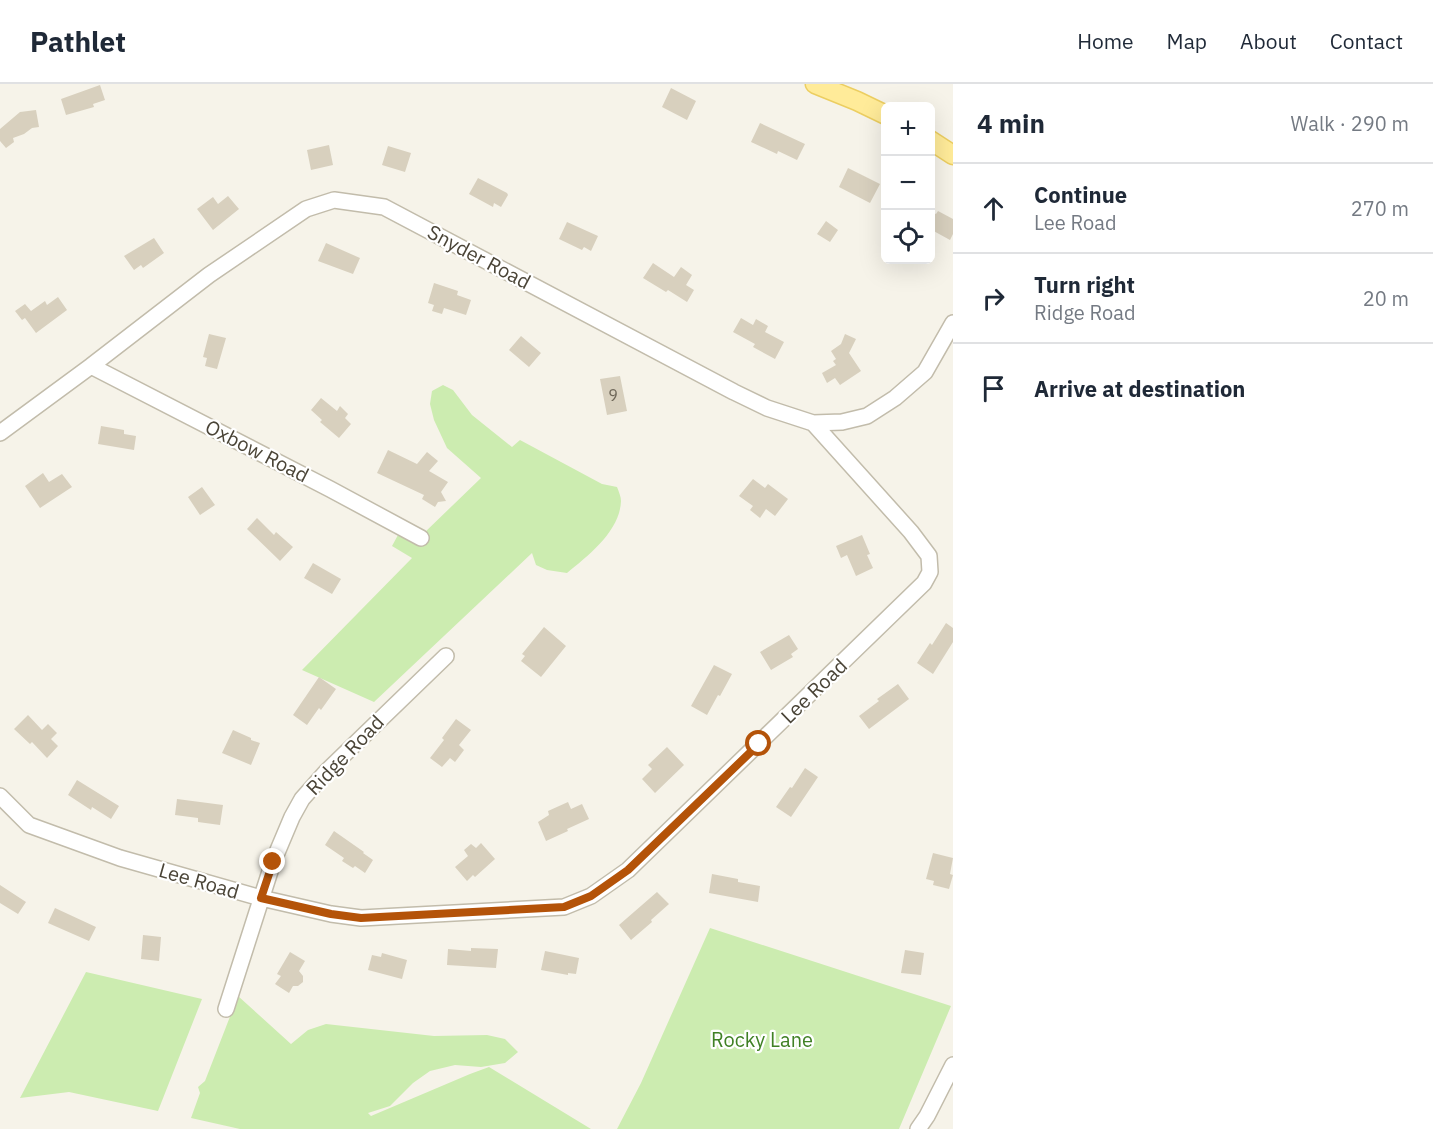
<!DOCTYPE html>
<html lang="en">
<head>
<meta charset="utf-8">
<style>
	body { margin:0; font-family:"IBM Plex Sans",sans-serif; background:#f2f2f3; color:#1f2937 }
	.controls { position:absolute; right:18px; top:18px; display:grid; overflow:hidden; border-radius:9px; box-shadow:0 6px 24px #0002 }
	.controls button { width:54px; height:54px; display:grid; place-items:center; padding:0; border:0; border-bottom:2px solid #e0e1e3; background:#fff; color:#1f2937; font:30px sans-serif }
	.stop { position:absolute; width:18px; height:18px; margin:-14px; border:4px solid #b45309; border-radius:50%; background:#fff }
	.stop.end { background:#b45309; border-color:#fff; box-shadow:0 2px 6px #0008 }
	.list { margin:0; padding:0; list-style:none }
	h2 { display:flex; justify-content:space-between; align-items:center; height:78px; margin:0; padding:0 24px; font-size:26px }
	h2 small { font-size:20px; font-weight:400; color:#747a83 }
	.list li { display:grid; grid-template-columns:39px 1fr auto; gap:18px; align-items:center; box-sizing:border-box; height:90px; padding:0 24px; border-top:2px solid #e0e1e3 }
	.list b { display:block; font-size:22px; white-space:nowrap }
	.list p { margin:0; font-size:20px; white-space:nowrap; color:#747a83 }
	.list em { font-size:20px; font-style:normal; color:#747a83 }
	.icon { flex:none; width:33px; height:33px; fill:none; stroke:currentColor; stroke-width:2; stroke-linecap:round; stroke-linejoin:round }
	.map { position:relative; flex:none; width:953px; height:1045px; overflow:hidden }
	header { display:flex; align-items:center; gap:36px; box-sizing:border-box; height:84px; padding:0 30px; background:#fff; border-bottom:2px solid #e0e1e3 }
	header strong { font-size:28px }
	nav { display:flex; gap:33px; margin-inline-start:auto; font-size:21px }
	main { display:flex }
	aside { flex:1; background:#fff }
	.map>svg:first-child { display:block }
</style>
</head>
<body>
<header>
<strong>Pathlet</strong>
<nav><a>Home</a><a>Map</a><a>About</a><a>Contact</a></nav>
</header>
<main>
<div class="map">
<svg width="953" height="1045" viewBox="0 0 953 1045">
	<rect width="100%" height="100%" fill="#f6f3e9"/>
	<path fill="#ccecb0" d="M 443,301 L 453,306 L 472,331 L 512,363 L 520,356 L 602,400 L 617,403 C 619,408 621,413 621,417 C 620,447 589,471 567,489 L 547,486 L 536,481 L 532,469 L 374,618 L 302,586 L 412,474 L 392,462 L 404,440 L 423,450 L 481,394 L 447,364 L 434,336 L 430,320 L 432,307 Z
		M 710,844 L 951,922 L 899,1045 L 617,1045 L 641,999 Z
		M 86,888 L 202,915 L 158,1027 L 69,1008 L 20,1014 Z
		M 238,912 L 291,960 L 308,946 L 326,940 L 434,952 L 487,951 L 505,955 L 518,968 L 505,979 L 481,983 L 455,981 L 430,987 L 413,999 L 390,1022 L 368,1029 L 371,1032 L 470,990 L 489,983 L 591,1045 L 240,1045 L 191,1034 L 200,1009 L 198,1003 L 205,997 Z"/>
	<path fill="#d8d0be" d="M 100,1 L 105,16 L 93,20 L 94,23 L 66,31 L 61,15 Z
		M 671,4 L 696,17 L 687,36 L 662,23 Z
		M 36,26 L 39,43 L 32,44 L 24,50 L 13,54 L 14,58 L 6,64 L 0,57 L 0,45 L 20,28 Z
		M 760,39 L 805,60 L 797,76 L 778,67 L 777,70 L 751,58 Z
		M 329,61 L 333,81 L 311,86 L 307,66 Z
		M 388,62 L 411,69 L 405,88 L 382,81 Z
		M 848,84 L 880,100 L 870,119 L 839,103 Z
		M 478,94 L 507,109 L 508,111 L 501,123 L 494,119 L 493,123 L 469,110 Z
		M 228,112 L 239,125 L 213,146 L 197,125 L 213,113 L 218,120 Z
		M 930,127 L 936,130 L 938,127 L 953,135 L 953,150 L 950,156 L 930,145 Z
		M 826,137 L 838,146 L 830,158 L 817,150 Z
		M 567,138 L 598,152 L 591,167 L 584,163 L 582,166 L 559,155 Z
		M 154,154 L 164,169 L 143,184 L 141,181 L 134,186 L 124,172 Z
		M 326,159 L 360,174 L 353,190 L 318,177 Z
		M 653,179 L 674,193 L 681,183 L 692,191 L 686,201 L 694,206 L 687,218 L 668,206 L 666,208 L 643,194 Z
		M 434,199 L 458,207 L 457,211 L 471,216 L 466,231 L 444,224 L 442,230 L 432,227 L 434,221 L 428,219 Z
		M 58,213 L 67,226 L 36,249 L 25,234 L 22,236 L 15,227 L 25,220 L 31,227 L 45,217 L 47,221 Z
		M 741,234 L 753,241 L 756,235 L 768,242 L 765,248 L 784,258 L 775,275 L 753,263 L 755,260 L 733,248 Z
		M 209,250 L 226,254 L 217,285 L 205,282 L 207,274 L 203,273 Z
		M 845,250 L 856,255 L 849,269 L 861,287 L 840,301 L 835,294 L 827,299 L 822,289 L 836,281 L 833,277 L 836,275 L 831,267 L 841,260 Z
		M 521,252 L 541,269 L 529,283 L 509,266 Z
		M 620,292 L 627,327 L 607,331 L 600,295 Z
		M 321,314 L 337,327 L 340,322 L 348,330 L 345,334 L 351,340 L 339,354 L 320,338 L 322,336 L 311,326 Z
		M 101,342 L 124,346 L 124,350 L 136,352 L 134,366 L 98,360 Z
		M 388,366 L 417,380 L 427,368 L 438,377 L 429,387 L 448,398 L 441,408 L 446,417 L 438,418 L 435,423 L 422,415 L 424,411 L 377,389 Z
		M 43,389 L 49,398 L 62,390 L 72,403 L 40,424 L 25,402 Z
		M 753,395 L 765,404 L 768,400 L 788,415 L 775,432 L 766,425 L 760,434 L 750,426 L 753,422 L 739,412 Z
		M 202,403 L 215,421 L 200,431 L 188,413 Z
		M 257,434 L 274,451 L 276,448 L 293,463 L 280,477 L 247,445 Z
		M 862,451 L 870,470 L 867,471 L 873,484 L 856,492 L 847,471 L 841,474 L 836,462 Z
		M 313,479 L 341,495 L 332,510 L 304,494 Z
		M 946,539 L 953,544 L 953,558 L 933,590 L 917,579 L 930,559 L 932,561 Z
		M 544,543 L 566,562 L 541,593 L 521,577 L 525,572 L 522,570 Z
		M 789,551 L 798,565 L 791,570 L 793,573 L 771,586 L 760,568 Z
		M 714,581 L 732,590 L 720,612 L 718,611 L 707,631 L 691,622 Z
		M 319,593 L 336,605 L 321,626 L 319,624 L 307,641 L 293,631 Z
		M 898,600 L 909,615 L 869,645 L 859,632 L 879,617 L 877,615 Z
		M 28,631 L 42,646 L 48,640 L 57,649 L 51,655 L 58,662 L 47,674 L 32,658 L 30,660 L 14,645 Z
		M 456,635 L 471,646 L 459,661 L 464,666 L 455,678 L 450,674 L 442,683 L 430,674 L 444,656 L 442,654 Z
		M 233,646 L 251,654 L 251,656 L 260,659 L 251,681 L 222,669 Z
		M 667,663 L 684,681 L 655,709 L 642,695 L 652,685 L 648,681 Z
		M 805,684 L 818,693 L 791,733 L 776,723 L 790,703 L 792,704 Z
		M 77,696 L 119,722 L 111,735 L 92,723 L 91,726 L 68,711 Z
		M 177,715 L 223,721 L 220,741 L 198,738 L 198,734 L 175,731 Z
		M 568,718 L 571,725 L 582,720 L 589,735 L 567,745 L 568,747 L 546,757 L 538,738 L 549,731 L 548,727 Z
		M 334,747 L 364,768 L 363,769 L 373,776 L 365,789 L 355,782 L 353,784 L 342,777 L 344,774 L 325,761 Z
		M 481,759 L 495,775 L 475,793 L 473,791 L 467,797 L 455,783 L 468,772 L 464,766 L 471,760 L 476,764 Z
		M 933,769 L 953,774 L 950,790 L 953,791 L 949,805 L 933,801 L 934,797 L 926,795 Z
		M 712,790 L 738,795 L 738,798 L 760,802 L 758,818 L 709,809 Z
		M 0,801 L 26,818 L 18,830 L 0,819 Z
		M 657,808 L 669,820 L 651,836 L 652,838 L 631,856 L 619,841 Z
		M 55,824 L 96,843 L 89,857 L 48,839 Z
		M 143,851 L 161,853 L 159,877 L 141,875 Z
		M 471,864 L 498,865 L 496,884 L 447,881 L 448,865 L 471,867 Z
		M 905,866 L 924,869 L 921,891 L 901,889 Z
		M 545,867 L 579,874 L 576,890 L 568,889 L 568,891 L 541,886 Z
		M 290,868 L 305,877 L 299,887 L 303,892 L 303,898 L 298,902 L 293,902 L 289,909 L 275,900 L 281,892 L 277,890 Z
		M 382,869 L 407,876 L 402,895 L 368,886 L 372,871 L 381,873 Z"/>
	<g fill="none" stroke-linecap="round" stroke-linejoin="round">
		<g stroke="#c2bcab" stroke-width="18">
			<path id="minor" d="M 91,282 L 330,405 L 421,454
				M 813,339 L 842,338 L 867,332 L 895,314 L 925,288 L 953,239
				M 0,349 L 91,282 L 209,191 L 306,125 L 334,116 L 384,123 L 734,308 L 767,324 L 813,339 L 911,448 L 929,472 L 930,488 L 924,499 L 628,786 L 591,812 L 564,823 L 361,834 L 331,830 L 261,814 L 120,774 L 29,741 L 0,712
				M 226,925 L 273,778 L 292,733 L 302,715 L 326,688 L 446,572
				M 918,1045 L 927,1032 L 953,981"/>
		</g>
		<g stroke="#ecce61" stroke-width="21">
			<path id="major" d="M 815,0 L 857,17 L 886,31
				M 930,56 L 953,71"/>
		</g>
		<use href="#minor" stroke="#fff" stroke-width="15"/>
		<use href="#major" stroke="#ffeb99" stroke-width="18"/>
	</g>
	<g fill="none" stroke-linecap="round" stroke-linejoin="round">
		<path stroke="#b45309" stroke-width="8" d="M 273,778 L 261,814 L 331,830 L 361,834 L 564,823 L 591,812 L 628,786 L 759,660"/>
	</g>
	<g text-anchor="middle" stroke-width="4.5" stroke-linejoin="round" paint-order="stroke">
		<g font-size="16" fill="#6e6759">
			<text x="613" y="317">9</text>
		</g>
		<g font-size="20" fill="#4a4437" stroke="#fff">
			<text transform="translate(479 173) rotate(28)" y="7">Snyder Road</text>
			<text transform="translate(257 367) rotate(27)" y="7">Oxbow Road</text>
			<text transform="translate(814 607) rotate(-44)" y="7">Lee Road</text>
			<text transform="translate(345 671) rotate(-46)" y="7">Ridge Road</text>
			<text transform="translate(199 797) rotate(16)" y="7">Lee Road</text>
		</g>
		<g font-size="20" fill="#408125" stroke="#fff">
			<text x="762" y="963">Rocky Lane</text>
		</g>
	</g>
</svg>
<div class="controls">
<button>+</button>
<button>−</button>
<button><svg class="icon" aria-label="locate" viewBox="0 0 24 24"><circle cx="12" cy="12" r="6"/><path d="M12 2v4M12 18v4M2 12h4M18 12h4"/></svg></button>
</div>
<div class="stop" style="left:759px;top:660px"></div>
<div class="stop end" style="left:273px;top:778px"></div>
</div>
<aside>
<h2>4 min<small>Walk · 290 m</small></h2>
<ul class="list">
<li><svg class="icon" aria-label="ahead" viewBox="0 0 24 24"><path d="M12 20V5M6 11l6-6 6 6"/></svg><div><b>Continue</b><p>Lee Road</p></div><em>270 m</em></li>
<li><svg class="icon" aria-label="right" viewBox="0 0 24 24"><path d="M7 20v-9h11M14 6l5 5-5 5"/></svg><div><b>Turn right</b><p>Ridge Road</p></div><em>20 m</em></li>
<li><svg class="icon" aria-label="arrive" viewBox="0 0 24 24"><path d="M6 21V4h12l-3 4 3 4H6"/></svg><div><b>Arrive at destination</b></div></li>
</ul>
</aside>
</main>
</body>
</html>
